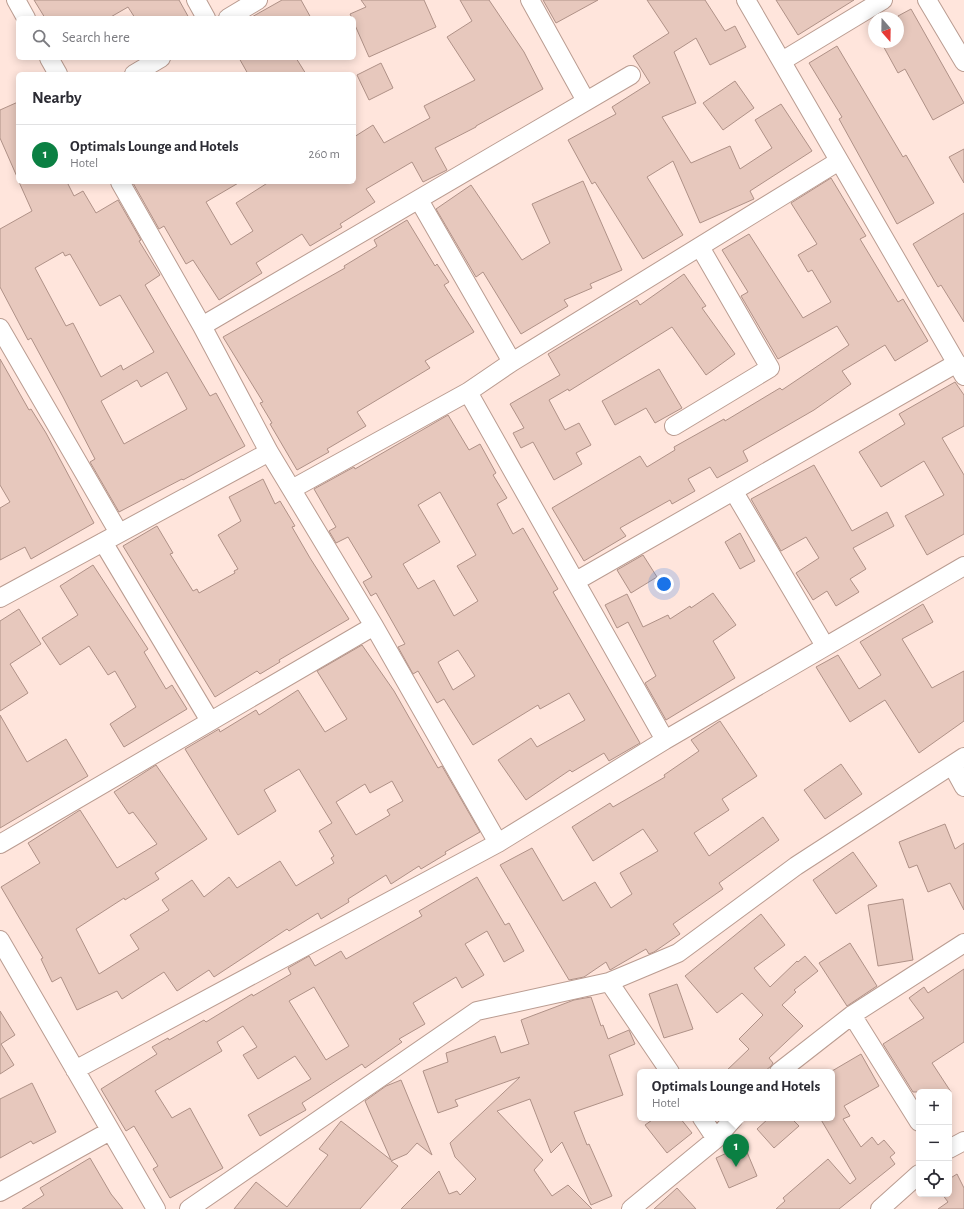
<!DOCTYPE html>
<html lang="en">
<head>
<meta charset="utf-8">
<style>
	body { margin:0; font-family:"Alegreya Sans",sans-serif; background:#f2f2f3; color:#2b2b33 }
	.controls { position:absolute; right:12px; bottom:12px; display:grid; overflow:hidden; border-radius:6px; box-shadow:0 2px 10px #0003 }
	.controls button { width:36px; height:36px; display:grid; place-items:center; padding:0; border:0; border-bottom:1px solid #e1e1e2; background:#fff; color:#2b2b33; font:20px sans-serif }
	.compass { position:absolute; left:868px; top:12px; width:36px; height:36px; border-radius:50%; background:#fff; box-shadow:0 2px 10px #0003; rotate:160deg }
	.you { position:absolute; left:664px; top:584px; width:14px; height:14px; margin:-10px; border:3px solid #fff; border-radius:50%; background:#1a73e8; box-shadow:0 0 0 6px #1a73e833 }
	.badge { display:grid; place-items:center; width:26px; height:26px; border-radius:50%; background:#0b8043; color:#fff; font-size:13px; font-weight:700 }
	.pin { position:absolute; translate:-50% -33px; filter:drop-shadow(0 1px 2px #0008) }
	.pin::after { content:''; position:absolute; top:21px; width:14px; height:12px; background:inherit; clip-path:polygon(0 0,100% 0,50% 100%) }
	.popup { position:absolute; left:637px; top:1069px; width:198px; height:52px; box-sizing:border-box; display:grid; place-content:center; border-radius:6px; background:#fff; filter:drop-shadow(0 1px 3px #0005); font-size:13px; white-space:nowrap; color:#7c7c81 }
	.popup b { font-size:15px; color:#2b2b33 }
	.popup::after { content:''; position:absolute; left:50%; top:100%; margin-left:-8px; border:8px solid transparent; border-top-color:#fff }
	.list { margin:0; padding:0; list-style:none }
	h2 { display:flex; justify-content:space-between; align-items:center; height:52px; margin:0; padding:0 16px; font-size:17px }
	h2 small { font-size:13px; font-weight:400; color:#7c7c81 }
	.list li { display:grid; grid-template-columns:26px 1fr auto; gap:12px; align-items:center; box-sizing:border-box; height:60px; padding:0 16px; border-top:1px solid #e1e1e2 }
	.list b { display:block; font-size:15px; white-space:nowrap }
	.list p { margin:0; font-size:13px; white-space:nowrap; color:#7c7c81 }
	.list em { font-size:13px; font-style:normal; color:#7c7c81 }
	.icon { flex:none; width:22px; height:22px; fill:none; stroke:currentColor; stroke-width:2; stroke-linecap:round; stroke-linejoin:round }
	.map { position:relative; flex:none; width:964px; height:1209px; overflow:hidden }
	.search { position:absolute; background:#fff; box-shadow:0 2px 10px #0003; left:16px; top:16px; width:340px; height:44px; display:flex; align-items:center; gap:10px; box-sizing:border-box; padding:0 14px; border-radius:6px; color:#7c7c81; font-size:15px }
	.panel { position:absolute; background:#fff; box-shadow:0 2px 10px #0003; left:16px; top:72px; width:340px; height:112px; border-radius:6px }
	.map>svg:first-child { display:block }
</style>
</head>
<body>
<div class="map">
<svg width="964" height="1209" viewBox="0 0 964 1209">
	<rect width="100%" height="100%" fill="#ffe5dc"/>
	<path fill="#e7c8bd" stroke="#af9187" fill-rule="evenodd" d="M 34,0 L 179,0 L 189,18 L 135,18 L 128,7 L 109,18 L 45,18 Z
		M 282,0 L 301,0 L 311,18 L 250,18 Z
		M 361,0 L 424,0 L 436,27 L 369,57 L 354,23 L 354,18 L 352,18 L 350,14 L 366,7 Z
		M 460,0 L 489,0 L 524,52 L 543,89 L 476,126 L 476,127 L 435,148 L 447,170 L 423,182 L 412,162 L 366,189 L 375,202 L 340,224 L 342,227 L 310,246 L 302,234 L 256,263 L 262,273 L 219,300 L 193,260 L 186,264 L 164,226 L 159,229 L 133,183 L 135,182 L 240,182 L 206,202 L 231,245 L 253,231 L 236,203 L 269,182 L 354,182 L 354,137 L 373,125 L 384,143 L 430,118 L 424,106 L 475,80 L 447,37 L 472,21 Z
		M 543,0 L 598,0 L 556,23 Z
		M 647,0 L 705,0 L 725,31 L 735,26 L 746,47 L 710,65 L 696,38 L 674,52 L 696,103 L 662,117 L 691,163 L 730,146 L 740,169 L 772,148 L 755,120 L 781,104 L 812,151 L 750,191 L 754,199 L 700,223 L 673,161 L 647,177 L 683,235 L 643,259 L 595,182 L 592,184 L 568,140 L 616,114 L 612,107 L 650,83 L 633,56 L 669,33 Z
		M 776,0 L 854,0 L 798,35 Z
		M 911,9 L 964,103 L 933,120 L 905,69 L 898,73 L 881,42 L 898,42 L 898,16 Z
		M 837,46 L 903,157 L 906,155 L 934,203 L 897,224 L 839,119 L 842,117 L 809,63 Z
		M 239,58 L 296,58 L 306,74 L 248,74 Z
		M 381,63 L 393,88 L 369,100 L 357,75 Z
		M 735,81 L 754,108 L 723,130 L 703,103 Z
		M 18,102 L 18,179 L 0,138 L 0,110 Z
		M 964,149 L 964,183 L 949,157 Z
		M 831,178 L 866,236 L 860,239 L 898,302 L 903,299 L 928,341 L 895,361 L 885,345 L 842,371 L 851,384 L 814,410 L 743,451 L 748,461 L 717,478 L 710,467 L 688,479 L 695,491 L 672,504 L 670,500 L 620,528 L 626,536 L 584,561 L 552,508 L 640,456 L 647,467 L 675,450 L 674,447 L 724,419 L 725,421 L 780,388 L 782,390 L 849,345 L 837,326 L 778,359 L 741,296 L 748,292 L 722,250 L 749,234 L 803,318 L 831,302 L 812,270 L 808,272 L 798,255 L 817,244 L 791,203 Z
		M 583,181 L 622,270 L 590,284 L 592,288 L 564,300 L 568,306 L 521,334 L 483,272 L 476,277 L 436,209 L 471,185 L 522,260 L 550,243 L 532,204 Z
		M 19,182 L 67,182 L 74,196 L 83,191 L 96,213 L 118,200 L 141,240 L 139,241 L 160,275 L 145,285 L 210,396 L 216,393 L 245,446 L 183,480 L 182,479 L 119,512 L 90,462 L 95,459 L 63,397 L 31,338 L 28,340 L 0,287 L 0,229 L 32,211 ZM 63,252 L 65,256 L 70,254 L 100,306 L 120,295 L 154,352 L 123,370 L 121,365 L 101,377 L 73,323 L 66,326 L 35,268 ZM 167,372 L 187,409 L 124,444 L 101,401 L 137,380 L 141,387 Z
		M 964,213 L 964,322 L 941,285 L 938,287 L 913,244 Z
		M 407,220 L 435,266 L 437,264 L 449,282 L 444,285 L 474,332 L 425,361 L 430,368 L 357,412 L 366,426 L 327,449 L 329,452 L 297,470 L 270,424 L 272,423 L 260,403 L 263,402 L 223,337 L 345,268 L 344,266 L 377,246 L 374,240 Z
		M 684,274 L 706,306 L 702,308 L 735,354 L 706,375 L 672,327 L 569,391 L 568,389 L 549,400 L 565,430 L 579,423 L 591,445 L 576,453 L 582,464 L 554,480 L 533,442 L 521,448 L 513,433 L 524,428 L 510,404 L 560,375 L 548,354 L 637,300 L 640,305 Z
		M 0,359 L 29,410 L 31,409 L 46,433 L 94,523 L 31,559 L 25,547 L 0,560 L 0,508 L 10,502 L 0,485 Z
		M 659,369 L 682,408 L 655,423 L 646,408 L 615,425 L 602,401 Z
		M 955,382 L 964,395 L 964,426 L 942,438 L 964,475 L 964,534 L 927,555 L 905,516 L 944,495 L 924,461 L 881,487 L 859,452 L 905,424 L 899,414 Z
		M 448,415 L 469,450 L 480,444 L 496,473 L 493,475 L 507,498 L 497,504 L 513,534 L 523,528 L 558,589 L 553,592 L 640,743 L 609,761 L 604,753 L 572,772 L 570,770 L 526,800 L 498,760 L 531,738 L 537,747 L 585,720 L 569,693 L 540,709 L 538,705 L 473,745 L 444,699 L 437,703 L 418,671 L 413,674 L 398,647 L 405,644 L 376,593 L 371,596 L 363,582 L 372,577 L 348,537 L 336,543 L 329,531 L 336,527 L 314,489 L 354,467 L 355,469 ZM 440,492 L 476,555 L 457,566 L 478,601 L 454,616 L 434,580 L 418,589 L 403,564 L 440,542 L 418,505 ZM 458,650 L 475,676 L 453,690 L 438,662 Z
		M 814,465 L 852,531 L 887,512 L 894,526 L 853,548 L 866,569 L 850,579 L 859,592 L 836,606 L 827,591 L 813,600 L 796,573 L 819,558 L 806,537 L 781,551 L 751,499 Z
		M 263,479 L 275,504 L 280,501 L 295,526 L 292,527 L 310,558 L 349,619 L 279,660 L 280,662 L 260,674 L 257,671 L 215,697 L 123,546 L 157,526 L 173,553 L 170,554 L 193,591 L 197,589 L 199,593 L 235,573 L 234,571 L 238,569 L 218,535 L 241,521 L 229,497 Z
		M 740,533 L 755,561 L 740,569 L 725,542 Z
		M 643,555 L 657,577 L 631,593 L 617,570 Z
		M 93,565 L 148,649 L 144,652 L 166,689 L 172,685 L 187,709 L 124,747 L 110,724 L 136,707 L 115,671 L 108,675 L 89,646 L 60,665 L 42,638 L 78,615 L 60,586 Z
		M 713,593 L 736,625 L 713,641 L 735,678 L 666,720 L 645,683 L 656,676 L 628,622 L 617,628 L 605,605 L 627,594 L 643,627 L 668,615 L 670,619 L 690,606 L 691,608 Z
		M 923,604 L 933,622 L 902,639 L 932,688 L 964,671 L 964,721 L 919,753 L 885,700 L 850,722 L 816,667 L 838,655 L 859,689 L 881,675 L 860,642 Z
		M 19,609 L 41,644 L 10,664 L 28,693 L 0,711 L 0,621 Z
		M 362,645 L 394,691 L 438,768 L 442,766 L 480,832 L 445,852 L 446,854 L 421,869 L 419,866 L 391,884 L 386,875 L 348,899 L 349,902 L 321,919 L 318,913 L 289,931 L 287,929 L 214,977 L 209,970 L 177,991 L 164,972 L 122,999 L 117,991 L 77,1010 L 61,977 L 52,982 L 41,959 L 43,958 L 1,887 L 40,863 L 28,843 L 80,810 L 117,868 L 157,844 L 133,812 L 129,814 L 114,792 L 156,765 L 207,839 L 155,873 L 159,879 L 125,900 L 124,898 L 76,929 L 99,974 L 139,949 L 130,935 L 169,910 L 162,900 L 192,880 L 204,897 L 229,877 L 237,888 L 280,861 L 296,886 L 334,863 L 331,858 L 334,856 L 319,831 L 332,823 L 299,769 L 264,790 L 276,811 L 238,835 L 185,749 L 219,729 L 220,732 L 256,710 L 259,715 L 298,690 L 325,732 L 347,719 L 317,671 ZM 392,781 L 403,801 L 387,810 L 390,815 L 356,835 L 336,802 L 365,784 L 370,793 Z
		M 0,715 L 27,762 L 66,739 L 88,776 L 0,828 Z
		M 720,721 L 757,776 L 722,799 L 729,810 L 694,833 L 709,856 L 763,817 L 779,840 L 719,883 L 723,889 L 673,924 L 680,934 L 654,952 L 649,954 L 646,949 L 610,970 L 606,962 L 584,977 L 569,980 L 500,865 L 532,848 L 563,901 L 595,882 L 611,908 L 632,894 L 620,873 L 658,851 L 643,829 L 593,861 L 572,827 L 610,803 L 613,807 L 665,777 L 664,775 L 699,751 L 691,740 Z
		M 841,764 L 862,794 L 825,819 L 804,790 Z
		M 945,824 L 955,849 L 964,843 L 964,910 L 950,883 L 928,892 L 917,865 L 909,868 L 899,842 Z
		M 853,852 L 877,886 L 836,914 L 813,880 Z
		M 477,877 L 505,925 L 509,923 L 524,951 L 504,962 L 487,931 L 465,944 L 484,975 L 462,988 L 456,977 L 413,1003 L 425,1024 L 399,1039 L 402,1042 L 365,1068 L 362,1064 L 302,1103 L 306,1110 L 260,1136 L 248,1115 L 311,1079 L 295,1056 L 258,1079 L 243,1055 L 257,1047 L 243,1026 L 217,1042 L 222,1051 L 155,1091 L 172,1118 L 190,1108 L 223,1168 L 170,1198 L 153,1169 L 158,1166 L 134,1126 L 126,1131 L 101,1089 L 157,1054 L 152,1047 L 168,1038 L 169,1040 L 204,1020 L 206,1022 L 252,994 L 253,996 L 291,974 L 288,968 L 309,956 L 315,966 L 341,951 L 346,959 L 422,916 L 419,911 ZM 314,987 L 349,1046 L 326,1060 L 289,1001 Z
		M 903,899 L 913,960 L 878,966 L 868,905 Z
		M 761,914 L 785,945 L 754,968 L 770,987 L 797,961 L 798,962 L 805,956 L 818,971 L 794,990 L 796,992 L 782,1005 L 803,1026 L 769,1058 L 773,1063 L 771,1066 L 764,1072 L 725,1072 L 749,1049 L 739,1039 L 763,1015 L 742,993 L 717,1013 L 685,976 Z
		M 850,943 L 877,986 L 847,1006 L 819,963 Z
		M 964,969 L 964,1042 L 932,1063 L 951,1092 L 913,1092 L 883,1044 L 924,1018 L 909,998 L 924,987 L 928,993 Z
		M 677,984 L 693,1029 L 664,1038 L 649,994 Z
		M 591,997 L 601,1026 L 603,1025 L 608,1039 L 629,1030 L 635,1044 L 609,1055 L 623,1095 L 574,1112 L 587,1145 L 589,1144 L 612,1196 L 591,1205 L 562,1142 L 551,1153 L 530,1099 L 497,1111 L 543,1160 L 534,1170 L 552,1196 L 568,1185 L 592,1209 L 401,1209 L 439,1171 L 449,1194 L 457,1191 L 460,1195 L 476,1179 L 455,1157 L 450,1143 L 520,1077 L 455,1100 L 458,1106 L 438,1113 L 423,1071 L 448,1062 L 446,1053 L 495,1036 L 501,1053 L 529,1044 L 521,1020 L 574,1000 Z
		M 0,1011 L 15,1035 L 1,1044 L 14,1065 L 0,1074 Z
		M 861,1054 L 879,1086 L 844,1106 L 850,1116 L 843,1119 L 861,1147 L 872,1137 L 878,1145 L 884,1140 L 895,1153 L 890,1157 L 895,1164 L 839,1209 L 776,1209 L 785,1201 L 783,1198 L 828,1159 L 850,1184 L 856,1179 L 820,1118 L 832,1118 L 832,1071 Z
		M 401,1080 L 432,1155 L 417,1143 L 407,1154 L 391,1161 L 398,1166 L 360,1209 L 234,1209 L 256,1182 L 287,1207 L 328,1155 L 319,1149 L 341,1121 L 391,1160 L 365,1101 L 386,1086 Z
		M 32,1083 L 56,1132 L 33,1144 L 31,1141 L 0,1158 L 0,1099 Z
		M 655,1118 L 680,1118 L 692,1133 L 667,1153 L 645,1125 Z
		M 769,1118 L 791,1118 L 799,1126 L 774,1148 L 757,1129 Z
		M 744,1145 L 757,1176 L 729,1188 L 716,1158 Z
		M 90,1158 L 111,1194 L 123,1209 L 22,1209 L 44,1195 L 40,1188 Z
		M 957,1174 L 964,1188 L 964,1209 L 938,1209 L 948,1202 L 942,1194 L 949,1194 L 949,1179 Z
		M 677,1188 L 696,1209 L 654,1209 Z"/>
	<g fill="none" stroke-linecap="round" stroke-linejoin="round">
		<g stroke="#ba9c91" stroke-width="20">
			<path id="street" d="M 16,0 L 26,18
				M 196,0 L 206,18
				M 530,0 L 586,101
				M 746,0 L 964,376
				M 927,0 L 964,62
				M 228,18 L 258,0
				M 49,58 L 58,74
				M 782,61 L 883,0
				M 134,74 L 161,58
				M 120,182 L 202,326 L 269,452 L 374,626 L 498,843
				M 419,200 L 512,362
				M 202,326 L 631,75
				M 0,328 L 119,533
				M 468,392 L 665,740
				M 674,426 L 770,368 L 700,247
				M 292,489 L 468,392 L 512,362 L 839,161
				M 734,492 L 825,646
				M 103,542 L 210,721
				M 576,581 L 957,363
				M 0,598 L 269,452
				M 952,765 L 964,787
				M 0,844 L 374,626
				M 0,940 L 156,1209
				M 609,982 L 670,1072
				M 852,1015 L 919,1122
				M 75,1070 L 498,843 L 665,740 L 964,566
				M 779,1072 L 852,1015 L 964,943
				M 702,1118 L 716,1139
				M 949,1149 L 964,1141
				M 0,1192 L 110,1131
				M 189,1209 L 477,1011 L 609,982 L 678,953 L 796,866 L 964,757
				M 631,1209 L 716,1139 L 734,1118
				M 880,1209 L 919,1174"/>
		</g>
		<use href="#street" stroke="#fff" stroke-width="18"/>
	</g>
</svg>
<div class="controls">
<button>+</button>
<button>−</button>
<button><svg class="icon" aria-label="locate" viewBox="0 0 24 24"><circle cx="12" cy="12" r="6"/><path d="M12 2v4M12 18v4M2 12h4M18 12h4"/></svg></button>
</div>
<svg class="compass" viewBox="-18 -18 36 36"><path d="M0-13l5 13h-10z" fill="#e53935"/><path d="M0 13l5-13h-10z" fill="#7c7c81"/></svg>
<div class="you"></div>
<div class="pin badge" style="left:736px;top:1167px">1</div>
<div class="popup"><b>Optimals Lounge and Hotels</b>Hotel</div>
<div class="search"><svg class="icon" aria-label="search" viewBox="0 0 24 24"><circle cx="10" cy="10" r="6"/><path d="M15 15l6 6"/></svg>Search here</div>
<section class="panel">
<h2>Nearby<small></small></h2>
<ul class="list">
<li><span class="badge">1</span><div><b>Optimals Lounge and Hotels</b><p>Hotel</p></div><em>260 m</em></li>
</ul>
</section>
</div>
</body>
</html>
